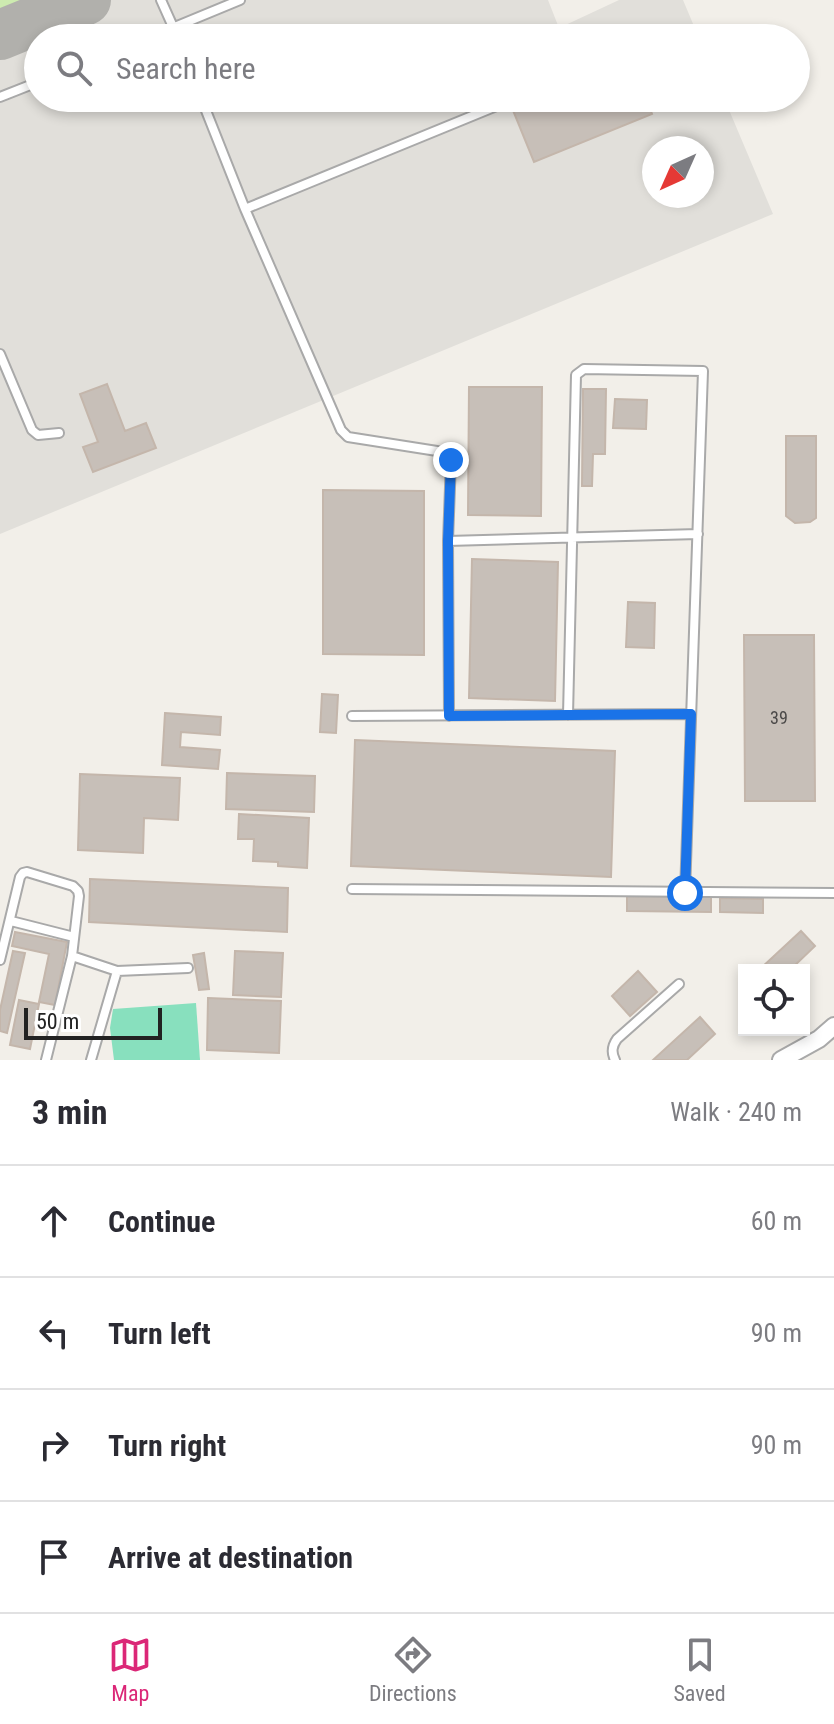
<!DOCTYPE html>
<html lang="en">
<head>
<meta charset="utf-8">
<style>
	body { margin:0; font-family:"Roboto Condensed",sans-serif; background:#f2f2f3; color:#2b2b33 }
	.controls { position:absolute; right:24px; bottom:24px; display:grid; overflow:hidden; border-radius:0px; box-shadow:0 4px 12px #0003 }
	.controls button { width:72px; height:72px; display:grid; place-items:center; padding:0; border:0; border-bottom:2px solid #e1e1e2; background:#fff; color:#2b2b33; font:40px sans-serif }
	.compass { position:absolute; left:642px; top:136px; width:72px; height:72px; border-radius:50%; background:#fff; box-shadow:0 4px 12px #0003; rotate:225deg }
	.scale { position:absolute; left:24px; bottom:20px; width:138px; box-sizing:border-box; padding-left:8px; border:4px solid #222; border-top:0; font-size:22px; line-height:28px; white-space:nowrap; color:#222; -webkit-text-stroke:6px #fff; paint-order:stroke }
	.stop { position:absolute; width:24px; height:24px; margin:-18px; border:6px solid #1a73e8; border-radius:50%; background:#fff }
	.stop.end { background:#1a73e8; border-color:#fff; box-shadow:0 2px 8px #0008 }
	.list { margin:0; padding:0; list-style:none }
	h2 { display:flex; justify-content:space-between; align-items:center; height:104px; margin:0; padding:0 32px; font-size:34px }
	h2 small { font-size:26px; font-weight:400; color:#7c7c81 }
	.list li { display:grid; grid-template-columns:52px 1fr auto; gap:24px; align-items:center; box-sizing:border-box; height:112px; padding:0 32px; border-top:2px solid #e1e1e2 }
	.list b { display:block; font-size:30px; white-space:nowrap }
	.list em { font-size:26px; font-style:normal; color:#7c7c81 }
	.icon { flex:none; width:44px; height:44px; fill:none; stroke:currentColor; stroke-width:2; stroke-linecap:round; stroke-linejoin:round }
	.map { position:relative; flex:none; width:834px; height:1060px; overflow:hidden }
	.search { position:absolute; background:#fff; box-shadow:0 4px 12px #0003; left:24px; right:24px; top:24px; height:88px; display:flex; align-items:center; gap:20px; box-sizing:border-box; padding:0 28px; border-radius:44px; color:#7c7c81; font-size:30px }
	.sheet { height:552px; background:#fff }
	nav { display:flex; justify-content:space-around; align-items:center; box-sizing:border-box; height:112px; border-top:2px solid #e1e1e2; background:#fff; font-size:22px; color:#7c7c81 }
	nav a { display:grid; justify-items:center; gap:4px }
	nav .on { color:#db2777 }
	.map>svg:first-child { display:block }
</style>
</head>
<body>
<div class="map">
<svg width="834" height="1060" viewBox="0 0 834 1060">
	<rect width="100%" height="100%" fill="#f2efe9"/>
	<path fill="#e1dfda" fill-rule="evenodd" d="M 0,0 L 548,0 L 559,28 L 619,0 L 683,0 L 699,38 L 38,38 L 38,98 L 724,98 L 773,214 L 0,534 ZM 654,148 L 702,148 L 702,196 L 654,196 Z"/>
	<path fill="#cdebb0" d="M 0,0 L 40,0 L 0,16 Z"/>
	<path fill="#88e0be" d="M 196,1003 L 200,1060 L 114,1060 L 110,1028 L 113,1009 Z"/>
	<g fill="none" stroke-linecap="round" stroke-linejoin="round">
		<path stroke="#b1b0ac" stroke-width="50" d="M 0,35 L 86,0"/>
	</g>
	<path fill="#c7bfb8" stroke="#c4b6ab" stroke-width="2" d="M 508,98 L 646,98 L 652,114 L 534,162 Z
		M 107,384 L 125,431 L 146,423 L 156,448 L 93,472 L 83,447 L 98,442 L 80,394 Z
		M 469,387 L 542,387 L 541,516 L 468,515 Z
		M 583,389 L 606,389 L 605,454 L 593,454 L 592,486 L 582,486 Z
		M 615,399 L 647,400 L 646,429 L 613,428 Z
		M 786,436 L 816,436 L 816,518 L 810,522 L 795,523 L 786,516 Z
		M 323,490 L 424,491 L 424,655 L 323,654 Z
		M 472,559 L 558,562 L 555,701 L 469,698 Z
		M 628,602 L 655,603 L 654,648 L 626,647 Z
		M 744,635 L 814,635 L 815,801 L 745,801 Z
		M 322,694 L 338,695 L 336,733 L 320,732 Z
		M 165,713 L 221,717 L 220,735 L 181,732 L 180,747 L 220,750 L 218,769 L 162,765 Z
		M 355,740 L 615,751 L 611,877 L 351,866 Z
		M 227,773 L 315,776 L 314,812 L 226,809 Z
		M 80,774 L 180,778 L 178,820 L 144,818 L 143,853 L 78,850 Z
		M 239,814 L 309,818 L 307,868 L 278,866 L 278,862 L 253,861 L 254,839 L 238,839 Z
		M 90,879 L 288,888 L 287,932 L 89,922 Z
		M 627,896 L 711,897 L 711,912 L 627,911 Z
		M 720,898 L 763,899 L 763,913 L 720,912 Z
		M 801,931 L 815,946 L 790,970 L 759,970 Z
		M 15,932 L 67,942 L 55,1005 L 39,1002 L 49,954 L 12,946 Z
		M 13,951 L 25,953 L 7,1033 L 0,1031 L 0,1010 Z
		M 235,951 L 283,953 L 281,997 L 233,995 Z
		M 204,953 L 209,989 L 199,990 L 193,955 Z
		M 638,971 L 657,992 L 630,1016 L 612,996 Z
		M 208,998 L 281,1001 L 279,1053 L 207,1050 Z
		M 19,1000 L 39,1004 L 30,1049 L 10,1045 Z
		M 700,1017 L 715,1034 L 687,1060 L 653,1060 Z"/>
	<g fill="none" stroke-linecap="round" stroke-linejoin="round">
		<g stroke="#a9a9a9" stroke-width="12">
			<path id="lane" d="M 161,0 L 178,38
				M 148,38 L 240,0
				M 0,97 L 38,82
				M 201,98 L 245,209 L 341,430 L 348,437 L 437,451 L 446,454 L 451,460 L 448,541 L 449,716
				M 245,209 L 499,105
				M 0,354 L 32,430 L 38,435 L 59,433
				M 448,541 L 698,534
				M 568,715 L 576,375 L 584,369 L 703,371 L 685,893
				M 352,716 L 691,714
				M 352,889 L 834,893
				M 11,921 L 74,937
				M 72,956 L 117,971 L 188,968
				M 0,960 L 20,877 L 23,873 L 27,872 L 73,886 L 78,891 L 79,896 L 72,956 L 46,1060
				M 91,1060 L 117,971
				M 615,1060 C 611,1052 612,1046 617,1039 L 679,984"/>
		</g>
		<g stroke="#a9a9a9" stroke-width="20">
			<path id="street" d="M 781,1060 L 819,1039 L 834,1026"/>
		</g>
		<use href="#lane" stroke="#fff" stroke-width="8"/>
		<use href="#street" stroke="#fff" stroke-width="16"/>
	</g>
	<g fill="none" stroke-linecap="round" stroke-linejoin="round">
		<path stroke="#1a73e8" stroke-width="10" d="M 451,460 L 448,541 L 449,716 L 691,714 L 685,893"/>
	</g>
	<g text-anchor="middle" stroke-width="6" stroke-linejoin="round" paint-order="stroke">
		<g font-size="18" fill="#4b4948">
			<text x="779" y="724">39</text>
		</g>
	</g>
</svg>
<div class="controls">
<button><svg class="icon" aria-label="locate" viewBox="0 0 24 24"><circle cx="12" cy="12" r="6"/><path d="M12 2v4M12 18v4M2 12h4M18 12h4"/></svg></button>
</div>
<svg class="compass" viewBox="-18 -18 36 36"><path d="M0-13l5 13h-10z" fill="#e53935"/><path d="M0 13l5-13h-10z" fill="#7c7c81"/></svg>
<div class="scale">50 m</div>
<div class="stop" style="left:685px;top:893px"></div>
<div class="stop end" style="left:451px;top:460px"></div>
<div class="search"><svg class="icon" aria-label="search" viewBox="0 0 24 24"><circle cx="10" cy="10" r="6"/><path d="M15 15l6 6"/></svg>Search here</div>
</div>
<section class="sheet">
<h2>3 min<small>Walk · 240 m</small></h2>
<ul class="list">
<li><svg class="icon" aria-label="ahead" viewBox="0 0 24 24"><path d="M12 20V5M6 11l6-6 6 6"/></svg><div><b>Continue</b></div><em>60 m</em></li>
<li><svg class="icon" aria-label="left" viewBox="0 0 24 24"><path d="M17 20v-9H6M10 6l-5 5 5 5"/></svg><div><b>Turn left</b></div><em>90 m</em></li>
<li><svg class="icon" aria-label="right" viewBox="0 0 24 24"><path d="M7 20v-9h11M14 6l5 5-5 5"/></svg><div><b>Turn right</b></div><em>90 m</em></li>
<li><svg class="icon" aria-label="arrive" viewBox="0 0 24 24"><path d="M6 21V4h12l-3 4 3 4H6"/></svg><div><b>Arrive at destination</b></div></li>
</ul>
</section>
<nav>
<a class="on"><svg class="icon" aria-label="map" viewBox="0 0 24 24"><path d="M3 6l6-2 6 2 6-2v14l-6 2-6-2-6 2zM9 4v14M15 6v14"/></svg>Map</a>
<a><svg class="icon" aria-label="directions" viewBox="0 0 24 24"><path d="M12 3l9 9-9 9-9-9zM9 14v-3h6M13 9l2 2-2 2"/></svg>Directions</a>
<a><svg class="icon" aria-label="saved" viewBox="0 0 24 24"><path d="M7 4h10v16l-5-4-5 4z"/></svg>Saved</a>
</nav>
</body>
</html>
